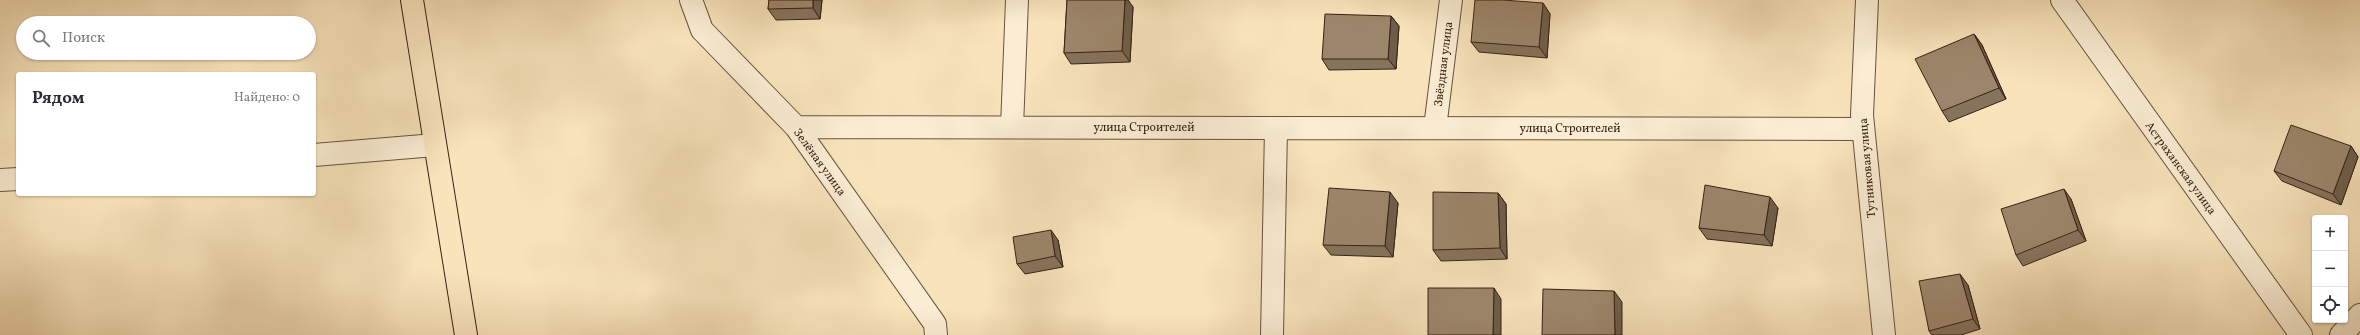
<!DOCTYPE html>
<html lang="ru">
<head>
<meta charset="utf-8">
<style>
	body { margin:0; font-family:Vollkorn,serif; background:#f2f2f3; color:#2b2b33 }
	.controls { position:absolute; right:12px; bottom:12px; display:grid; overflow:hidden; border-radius:4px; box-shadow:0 1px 3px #0004 }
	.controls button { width:36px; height:36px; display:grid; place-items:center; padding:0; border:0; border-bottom:1px solid #e1e1e2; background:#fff; color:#2b2b33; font:20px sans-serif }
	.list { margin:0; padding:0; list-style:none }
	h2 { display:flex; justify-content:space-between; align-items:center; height:52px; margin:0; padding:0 16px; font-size:17px }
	h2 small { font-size:13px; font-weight:400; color:#7c7c81 }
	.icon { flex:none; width:22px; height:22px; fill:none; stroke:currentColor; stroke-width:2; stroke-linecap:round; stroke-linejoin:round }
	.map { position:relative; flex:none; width:2360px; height:335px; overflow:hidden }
	.search { position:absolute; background:#fff; box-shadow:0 1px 3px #0004; left:16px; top:16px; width:300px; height:44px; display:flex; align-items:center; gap:10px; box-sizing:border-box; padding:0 14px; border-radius:22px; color:#7c7c81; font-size:15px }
	.panel { position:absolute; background:#fff; box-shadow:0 1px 3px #0004; left:16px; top:72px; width:300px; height:124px; border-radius:4px }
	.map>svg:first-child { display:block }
</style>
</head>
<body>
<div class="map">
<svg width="2360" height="335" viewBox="0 0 2360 335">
	<rect width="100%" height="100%" fill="#f8e3bb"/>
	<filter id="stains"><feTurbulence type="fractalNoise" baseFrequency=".005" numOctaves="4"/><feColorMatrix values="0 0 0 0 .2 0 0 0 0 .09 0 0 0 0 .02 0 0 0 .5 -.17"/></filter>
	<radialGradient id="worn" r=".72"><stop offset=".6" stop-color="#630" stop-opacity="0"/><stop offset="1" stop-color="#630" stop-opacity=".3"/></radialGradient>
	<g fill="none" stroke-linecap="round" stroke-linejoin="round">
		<g stroke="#68523e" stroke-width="24">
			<path id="minor" d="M 691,0 L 702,30 L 796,127 L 935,324 L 936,335
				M 1867,0 L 1862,115 L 1884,335
				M 2062,0 L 2301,335
				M 796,127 L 1863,129
				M 1012,127 L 1017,0
				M 1435,128 L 1451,0
				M 314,155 L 435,145
				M 0,180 L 18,179
				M 1272,335 L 1276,128
				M 2341,335 L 2360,315"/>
		</g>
		<g stroke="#382114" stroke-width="24">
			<path id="major" d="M 412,0 L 466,335"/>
		</g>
		<use href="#minor" stroke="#faedd3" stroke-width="22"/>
		<use href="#major" stroke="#f8e3bb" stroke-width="22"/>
	</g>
	<path fill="#86735c" stroke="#382114" d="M 769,0 L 822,0 L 820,19 L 776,20 L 768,9 Z
		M 1067,0 L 1128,0 L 1133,7 L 1130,62 L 1071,64 L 1064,53 Z
		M 1543,3 L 1550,14 L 1547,58 L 1479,52 L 1471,42 Z
		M 1391,16 L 1399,26 L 1396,69 L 1329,70 L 1322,59 Z
		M 1974,34 L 1982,45 L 2006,99 L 1949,122 L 1942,111 Z
		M 2351,146 L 2358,157 L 2341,205 L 2282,181 L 2274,171 Z
		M 1498,193 L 1506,204 L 1507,259 L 1441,261 L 1433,250 Z
		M 2071,199 L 2086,241 L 2023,266 L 2016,255 Z
		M 1398,203 L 1393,257 L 1331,255 L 1323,245 Z
		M 1778,208 L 1772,246 L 1707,239 L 1699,228 Z
		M 1058,240 L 1063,267 L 1025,274 L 1017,264 Z
		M 1968,285 L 1980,329 L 1961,335 L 1932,335 L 1929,331 Z"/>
	<path fill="#6d5e4b" stroke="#382114" d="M 813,0 L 822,0 L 820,19 L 813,8 Z
		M 1125,0 L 1128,0 L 1133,7 L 1130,62 L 1122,51 Z
		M 1543,3 L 1550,14 L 1547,58 L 1539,47 Z
		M 1391,16 L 1399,26 L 1396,69 L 1388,59 Z
		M 1974,34 L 1982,45 L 2006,99 L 1999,88 Z
		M 2351,146 L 2358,157 L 2341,205 L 2333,194 Z
		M 2064,189 L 2071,199 L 2086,241 L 2078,230 Z
		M 1390,192 L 1398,203 L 1393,257 L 1385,246 Z
		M 1498,193 L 1506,204 L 1507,259 L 1500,248 Z
		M 1770,197 L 1778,208 L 1772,246 L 1764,235 Z
		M 1051,230 L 1058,240 L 1063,267 L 1055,256 Z
		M 1960,274 L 1968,285 L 1980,329 L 1973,319 Z
		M 1494,288 L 1501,299 L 1501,335 L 1493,335 Z
		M 1614,291 L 1622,302 L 1622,335 L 1615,335 Z"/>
	<path fill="#9c866b" stroke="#382114" d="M 769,0 L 813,0 L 813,8 L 768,9 Z
		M 1067,0 L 1125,0 L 1122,51 L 1064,53 Z
		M 1475,0 L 1503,0 L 1543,3 L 1539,47 L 1471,42 Z
		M 1325,14 L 1391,16 L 1388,59 L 1322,59 Z
		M 1974,34 L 1999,88 L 1942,111 L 1915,59 Z
		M 2291,125 L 2351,146 L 2333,194 L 2274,171 Z
		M 1705,185 L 1770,197 L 1764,235 L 1699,228 Z
		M 1329,188 L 1390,192 L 1385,246 L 1323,245 Z
		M 2064,189 L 2078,230 L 2016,255 L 2001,209 Z
		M 1433,192 L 1498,193 L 1500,248 L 1433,250 Z
		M 1051,230 L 1055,256 L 1017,264 L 1013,237 Z
		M 1960,274 L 1973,319 L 1929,331 L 1919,281 Z
		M 1428,288 L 1494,288 L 1493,335 L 1428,335 Z
		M 1543,289 L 1614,291 L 1615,335 L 1542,335 Z"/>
	<g text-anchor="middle" stroke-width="3" stroke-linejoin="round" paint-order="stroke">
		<g font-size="12" fill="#382114" stroke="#faedd3">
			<text transform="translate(1443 64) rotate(-83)" y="4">Звёздная улица</text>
			<text x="1144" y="131">улица Строителей</text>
			<text x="1570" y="132">улица Строителей</text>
			<text transform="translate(820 162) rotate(54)" y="4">Зелёная улица</text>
			<text transform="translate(1867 168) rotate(-95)" y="4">Тутниковая улица</text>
			<text transform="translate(2181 168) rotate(54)" y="4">Астраханская улица</text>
		</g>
	</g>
	<rect width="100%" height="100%" filter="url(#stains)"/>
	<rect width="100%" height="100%" fill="url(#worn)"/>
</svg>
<div class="controls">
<button>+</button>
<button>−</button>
<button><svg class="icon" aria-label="locate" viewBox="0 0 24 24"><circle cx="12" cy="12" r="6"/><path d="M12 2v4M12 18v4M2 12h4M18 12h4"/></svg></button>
</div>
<div class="search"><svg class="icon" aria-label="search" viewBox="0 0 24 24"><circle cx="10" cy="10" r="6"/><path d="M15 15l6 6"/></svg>Поиск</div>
<section class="panel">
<h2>Рядом<small>Найдено: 0</small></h2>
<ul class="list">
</ul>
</section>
</div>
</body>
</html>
